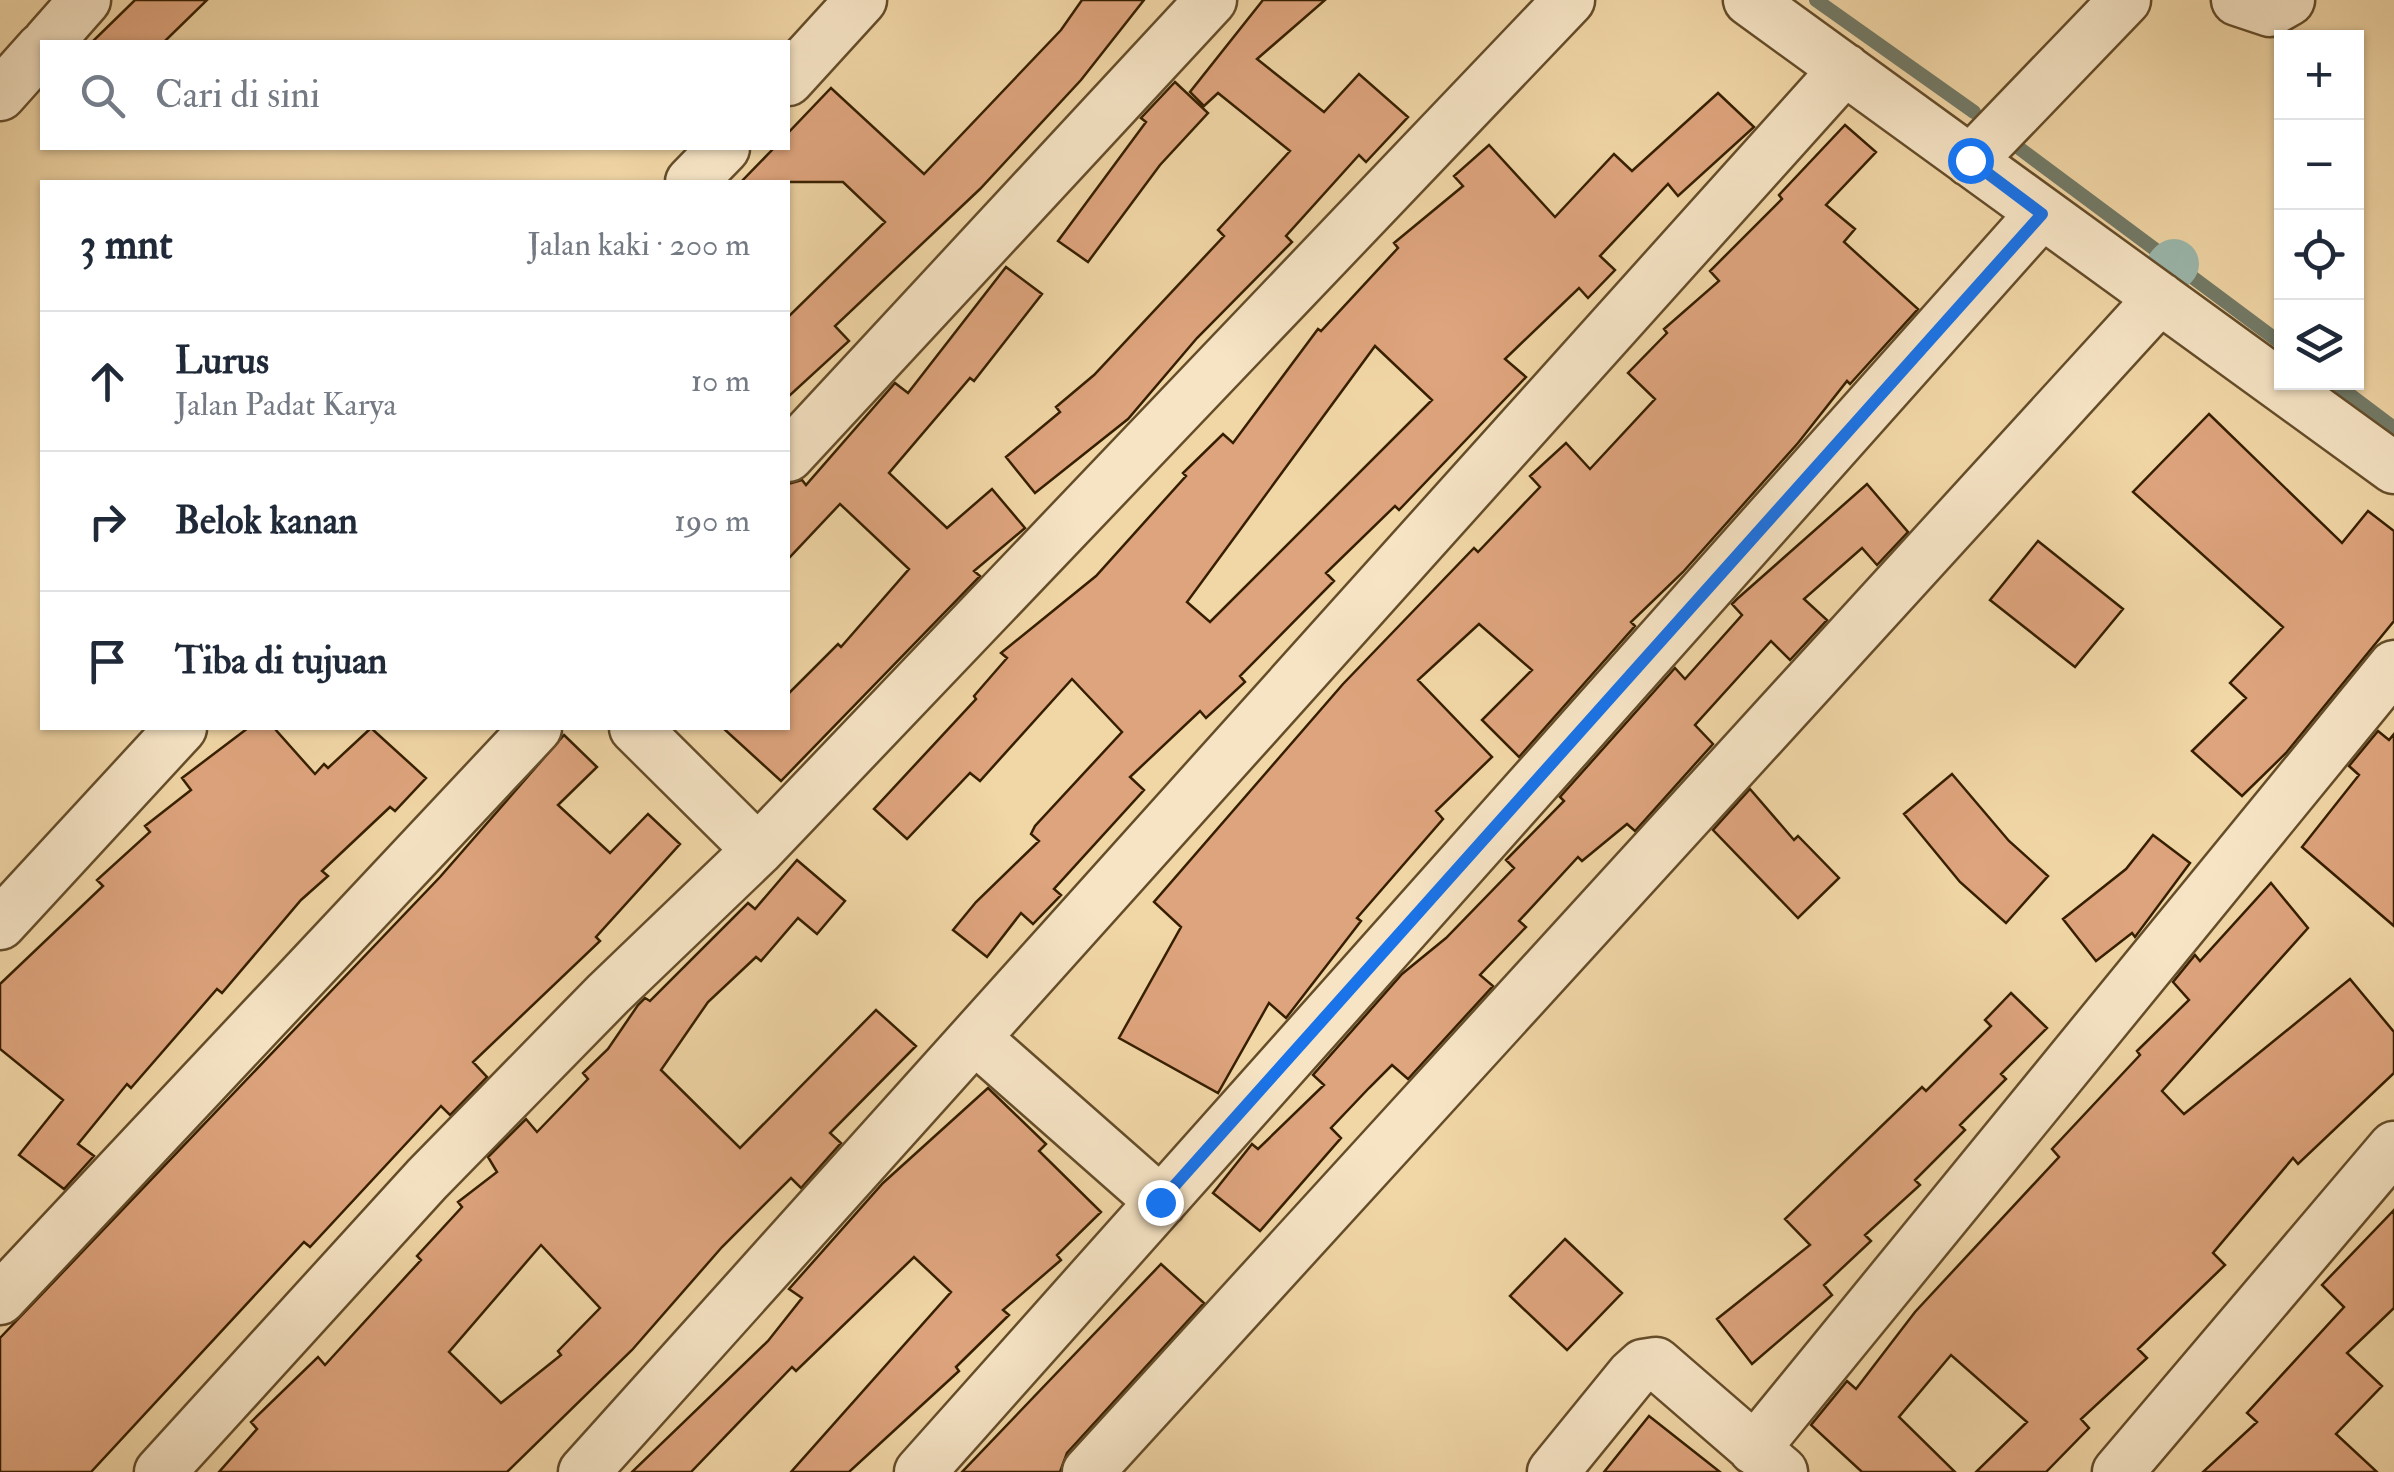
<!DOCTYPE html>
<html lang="id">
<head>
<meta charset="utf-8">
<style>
	body { margin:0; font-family:"IM FELL Double Pica",serif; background:#f2f2f3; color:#1f2937 }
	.controls { position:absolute; right:30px; top:30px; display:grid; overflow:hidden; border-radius:0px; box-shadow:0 2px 8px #0004 }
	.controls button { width:90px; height:90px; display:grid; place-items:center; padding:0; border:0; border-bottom:2px solid #e0e1e3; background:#fff; color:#1f2937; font:50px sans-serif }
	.stop { position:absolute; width:30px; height:30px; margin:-22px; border:8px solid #1a73e8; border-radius:50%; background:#fff }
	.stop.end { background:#1a73e8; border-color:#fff; box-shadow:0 2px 10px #0008 }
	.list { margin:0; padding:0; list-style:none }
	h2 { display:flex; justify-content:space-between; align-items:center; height:130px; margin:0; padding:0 40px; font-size:42px }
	h2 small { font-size:32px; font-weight:400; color:#747a83 }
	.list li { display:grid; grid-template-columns:65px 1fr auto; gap:30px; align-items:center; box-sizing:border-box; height:140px; padding:0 40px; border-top:2px solid #e0e1e3 }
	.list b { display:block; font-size:38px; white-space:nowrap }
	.list p { margin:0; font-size:32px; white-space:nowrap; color:#747a83 }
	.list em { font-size:32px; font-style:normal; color:#747a83 }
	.icon { flex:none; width:55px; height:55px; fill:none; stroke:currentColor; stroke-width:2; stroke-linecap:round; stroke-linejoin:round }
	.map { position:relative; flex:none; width:2394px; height:1472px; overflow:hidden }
	.search { position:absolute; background:#fff; box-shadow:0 2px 8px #0004; left:40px; top:40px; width:750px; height:110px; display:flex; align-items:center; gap:25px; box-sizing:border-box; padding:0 35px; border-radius:0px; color:#747a83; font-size:38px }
	.panel { position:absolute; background:#fff; box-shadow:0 2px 8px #0004; left:40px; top:180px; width:750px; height:550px; border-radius:0px }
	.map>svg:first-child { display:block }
</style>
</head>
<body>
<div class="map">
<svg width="2394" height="1472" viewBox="0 0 2394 1472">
	<rect width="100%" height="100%" fill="#f1d6a6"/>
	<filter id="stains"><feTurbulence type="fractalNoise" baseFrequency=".002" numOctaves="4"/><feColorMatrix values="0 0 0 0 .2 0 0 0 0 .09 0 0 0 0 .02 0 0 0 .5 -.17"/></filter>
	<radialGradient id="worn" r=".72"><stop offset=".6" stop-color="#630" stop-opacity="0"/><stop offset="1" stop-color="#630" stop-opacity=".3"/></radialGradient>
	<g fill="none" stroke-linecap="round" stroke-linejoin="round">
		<path stroke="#737b68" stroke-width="14" d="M 1816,0 L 1974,112
			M 2015,145 L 2282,344
			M 2333,382 L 2394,428"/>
		<path stroke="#9bb8ad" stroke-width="50" d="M 2171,267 L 2174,264"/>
	</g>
	<path fill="#dea47d" stroke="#361f00" stroke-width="2.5" fill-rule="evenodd" d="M 135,0 L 207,0 L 164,42 L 92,42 Z
		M 1082,0 L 1144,0 L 1081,80 L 980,189 L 835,326 L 849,341 L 788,397 L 788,317 L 885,222 L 843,182 L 741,182 L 774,148 L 788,148 L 788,133 L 831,88 L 924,174 L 1061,30 Z
		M 1263,0 L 1325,0 L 1257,59 L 1324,112 L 1359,74 L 1408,117 L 1366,162 L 1359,155 L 1286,236 L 1292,242 L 1197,338 L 1128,419 L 1035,493 L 1006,457 L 1060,412 L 1056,407 L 1094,375 L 1224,236 L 1218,230 L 1290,151 L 1218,93 L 1204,106 L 1190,92 Z
		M 1175,82 L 1208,113 L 1160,165 L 1088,262 L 1058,241 L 1146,122 L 1141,118 Z
		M 1718,93 L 1754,127 L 1678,196 L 1668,184 L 1600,256 L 1615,270 L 1588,298 L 1579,288 L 1505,359 L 1526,377 L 1399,510 L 1395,506 L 1326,573 L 1334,581 L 1240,676 L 1245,682 L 1206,718 L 1200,711 L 1130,777 L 1144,790 L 1054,889 L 1061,895 L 1033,924 L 1021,913 L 987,957 L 953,930 L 976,902 L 1039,841 L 1031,834 L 1035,826 L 1122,732 L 1072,679 L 980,781 L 970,773 L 907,839 L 874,809 L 976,699 L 974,696 L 1007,658 L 1001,653 L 1096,576 L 1186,476 L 1183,473 L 1223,434 L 1233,443 L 1318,329 L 1321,331 L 1398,248 L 1394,243 L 1463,186 L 1454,176 L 1489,145 L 1555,217 L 1614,154 L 1632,171 ZM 1375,346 L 1432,400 L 1210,622 L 1187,602 Z
		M 1845,125 L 1876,152 L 1826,205 L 1855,229 L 1844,242 L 1918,309 L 1850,384 L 1847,381 L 1798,443 L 1683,572 L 1631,622 L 1635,626 L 1519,757 L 1482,720 L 1532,670 L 1479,624 L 1418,680 L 1492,757 L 1436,811 L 1443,819 L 1357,918 L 1361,921 L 1286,1018 L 1269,1003 L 1218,1093 L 1119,1038 L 1181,927 L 1154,902 L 1343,684 L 1474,548 L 1478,552 L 1540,487 L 1530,476 L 1566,443 L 1590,469 L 1655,399 L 1628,373 L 1667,333 L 1664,329 L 1719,281 L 1710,271 L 1782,199 L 1779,195 Z
		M 1006,267 L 1042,294 L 974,381 L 970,378 L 889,473 L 947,528 L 992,489 L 1025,528 L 974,571 L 980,576 L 781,781 L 723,728 L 788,728 L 788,694 L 838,644 L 841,647 L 909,569 L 840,504 L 788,559 L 788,484 L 802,480 L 806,485 L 895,383 L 908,393 Z
		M 2209,414 L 2342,543 L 2368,511 L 2394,531 L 2394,621 L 2286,753 L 2242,796 L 2192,751 L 2246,698 L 2230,683 L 2283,627 L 2133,492 Z
		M 1867,484 L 1908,532 L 1877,565 L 1862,548 L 1804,599 L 1827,620 L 1790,660 L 1771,641 L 1695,725 L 1713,744 L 1635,831 L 1627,824 L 1582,861 L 1578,857 L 1519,921 L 1526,927 L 1480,975 L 1493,986 L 1408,1079 L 1392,1065 L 1369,1088 L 1331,1128 L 1341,1138 L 1260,1231 L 1213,1193 L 1252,1144 L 1258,1149 L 1324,1085 L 1313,1075 L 1402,974 L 1446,938 L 1514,868 L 1506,860 L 1564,801 L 1560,797 L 1675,668 L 1685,679 L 1742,615 L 1732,604 L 1737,599 Z
		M 2038,541 L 2123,609 L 2075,667 L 1990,600 Z
		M 248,728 L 274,728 L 315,774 L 324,764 L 328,768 L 371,728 L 426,778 L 395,811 L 390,807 L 322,871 L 328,876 L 301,900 L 222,993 L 217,989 L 131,1088 L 127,1084 L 78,1144 L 94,1156 L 64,1189 L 19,1155 L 63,1100 L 0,1049 L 0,984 L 103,886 L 97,880 L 150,832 L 145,826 L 191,790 L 182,778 Z
		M 2378,731 L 2389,740 L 2394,734 L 2394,926 L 2302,847 L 2359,775 L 2349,766 Z
		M 564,735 L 597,767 L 558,805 L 610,853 L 648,814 L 680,844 L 596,937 L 600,941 L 473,1062 L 487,1077 L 450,1115 L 441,1106 L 310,1247 L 304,1242 L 91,1472 L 0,1472 L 0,1338 L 440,877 Z
		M 1952,774 L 2009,841 L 2048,876 L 2006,923 L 1960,882 L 1904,814 Z
		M 1750,789 L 1794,840 L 1798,836 L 1839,878 L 1798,918 L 1713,830 Z
		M 2153,835 L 2190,863 L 2135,937 L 2132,933 L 2096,961 L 2063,919 L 2126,869 Z
		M 797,860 L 845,901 L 817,934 L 798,918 L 761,961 L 756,957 L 708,1002 L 661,1070 L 740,1148 L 876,1010 L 916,1046 L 830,1133 L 841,1143 L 801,1188 L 791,1178 L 722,1247 L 632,1350 L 507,1472 L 219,1472 L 257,1429 L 251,1422 L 318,1357 L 325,1365 L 421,1260 L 417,1256 L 462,1207 L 458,1202 L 497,1172 L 488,1157 L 526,1119 L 537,1132 L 588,1079 L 583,1073 L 608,1049 L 638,1005 L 645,998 L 650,1001 L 748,903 L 755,909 ZM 541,1245 L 600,1308 L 558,1351 L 561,1355 L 501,1403 L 449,1352 Z
		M 2271,883 L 2308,928 L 2162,1091 L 2184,1114 L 2350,979 L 2394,1032 L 2394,1073 L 2298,1164 L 2293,1158 L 2213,1253 L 2225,1265 L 2138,1349 L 2147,1358 L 2081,1419 L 2089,1428 L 2046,1472 L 1976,1472 L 2027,1422 L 1951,1355 L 1899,1417 L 1955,1472 L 1862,1472 L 1811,1425 L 1847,1381 L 1856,1389 L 1915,1312 L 2059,1157 L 2052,1149 L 2140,1055 L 2137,1051 L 2189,1000 L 2173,982 L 2195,955 L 2200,961 Z
		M 2011,993 L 2047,1028 L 2001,1074 L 2006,1079 L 1960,1125 L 1965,1130 L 1915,1180 L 1920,1185 L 1865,1235 L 1871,1241 L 1824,1285 L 1832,1295 L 1752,1364 L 1717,1319 L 1810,1245 L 1785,1219 L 1922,1087 L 1926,1091 L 1991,1026 L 1985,1020 Z
		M 988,1088 L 1046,1144 L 1039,1151 L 1101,1212 L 1057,1255 L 1061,1260 L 1003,1310 L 1009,1315 L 956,1367 L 959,1371 L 849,1472 L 791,1472 L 951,1292 L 914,1257 L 796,1371 L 792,1367 L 691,1472 L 632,1472 L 768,1341 L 802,1298 L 789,1289 L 883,1183 Z
		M 2394,1210 L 2394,1308 L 2347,1353 L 2382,1386 L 2336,1434 L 2377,1472 L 2203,1472 L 2257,1422 L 2247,1413 L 2344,1307 L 2322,1285 Z
		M 1565,1239 L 1622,1293 L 1567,1350 L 1510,1296 Z
		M 1161,1264 L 1204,1303 L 1067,1453 L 1060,1472 L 962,1472 Z
		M 1649,1416 L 1720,1472 L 1604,1472 Z"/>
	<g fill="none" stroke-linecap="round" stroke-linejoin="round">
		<g stroke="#654d2a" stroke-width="55">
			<path id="minor" d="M 1749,0 L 2394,468
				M 2237,0 L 2270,11 L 2289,0
				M 48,42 L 85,0
				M 788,80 L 861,0
				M 0,95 L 42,48
				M 1970,161 L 2125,0
				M 691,182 L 724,148
				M 788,456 L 1211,0
				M 635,728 L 758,850
				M 0,924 L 181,728
				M 976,1039 L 1161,1202
				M 0,1299 L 536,728
				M 1754,1449 L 2394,666
				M 160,1472 L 427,1179 L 608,994 L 758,850 L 1569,0
				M 584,1472 L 1845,69
				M 920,1472 L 2042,213
				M 1088,1472 L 2160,298
				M 1553,1472 L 1632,1375 L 1643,1365 L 1656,1363 L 1782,1472
				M 2118,1472 L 2394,1147"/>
		</g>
		<use href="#minor" stroke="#f6e4c5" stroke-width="50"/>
	</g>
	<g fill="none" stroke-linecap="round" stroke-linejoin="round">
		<path stroke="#1a73e8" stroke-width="12" d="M 1160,1202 L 2042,214 L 1970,160"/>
	</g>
	<rect width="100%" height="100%" filter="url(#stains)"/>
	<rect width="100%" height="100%" fill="url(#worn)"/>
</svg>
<div class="controls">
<button>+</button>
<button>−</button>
<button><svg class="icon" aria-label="locate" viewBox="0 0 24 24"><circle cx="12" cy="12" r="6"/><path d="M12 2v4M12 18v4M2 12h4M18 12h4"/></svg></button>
<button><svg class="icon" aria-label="layers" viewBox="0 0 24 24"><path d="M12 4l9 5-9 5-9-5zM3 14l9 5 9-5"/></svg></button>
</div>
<div class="stop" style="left:1970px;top:160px"></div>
<div class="stop end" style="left:1160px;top:1202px"></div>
<div class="search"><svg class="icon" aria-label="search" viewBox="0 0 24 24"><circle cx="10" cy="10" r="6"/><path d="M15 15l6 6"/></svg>Cari di sini</div>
<section class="panel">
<h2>3 mnt<small>Jalan kaki · 200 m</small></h2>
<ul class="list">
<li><svg class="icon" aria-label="ahead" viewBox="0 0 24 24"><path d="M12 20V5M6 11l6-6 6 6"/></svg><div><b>Lurus</b><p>Jalan Padat Karya</p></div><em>10 m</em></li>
<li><svg class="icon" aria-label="right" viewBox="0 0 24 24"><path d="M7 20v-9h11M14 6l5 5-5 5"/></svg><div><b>Belok kanan</b></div><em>190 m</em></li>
<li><svg class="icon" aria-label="arrive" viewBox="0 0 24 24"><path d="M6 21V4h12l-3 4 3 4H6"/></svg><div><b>Tiba di tujuan</b></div></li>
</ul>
</section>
</div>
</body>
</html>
